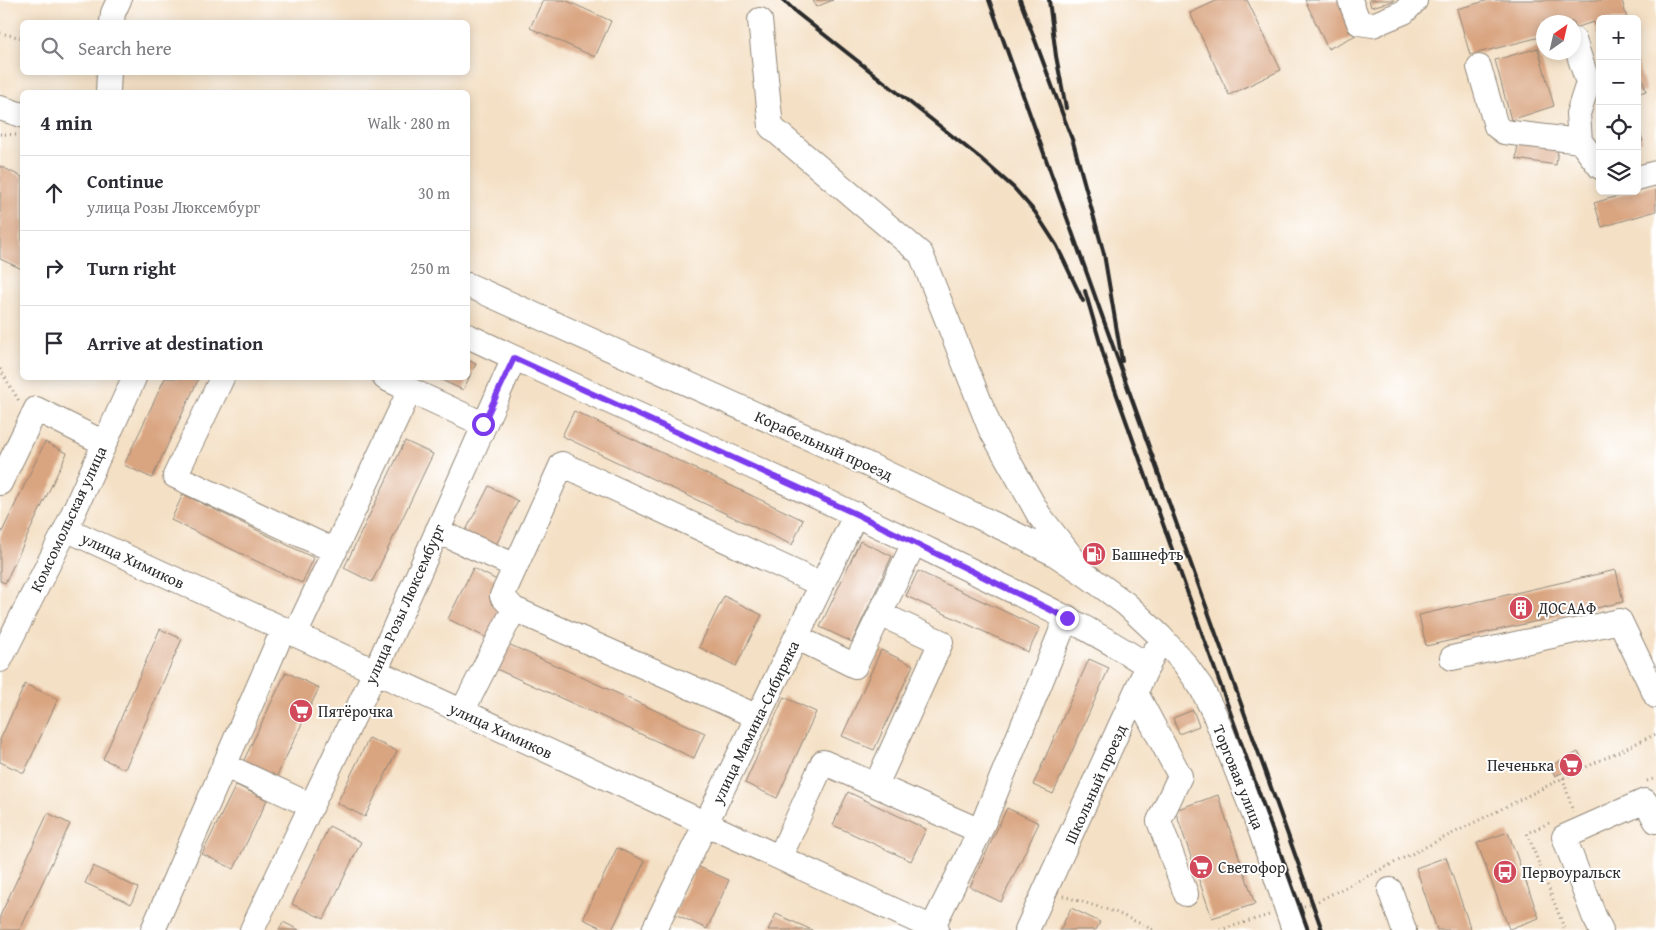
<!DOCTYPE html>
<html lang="en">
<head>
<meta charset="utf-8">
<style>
	body { margin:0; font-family:"Gentium Book Plus",serif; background:#f2f2f3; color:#2b2b33 }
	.controls { position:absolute; right:15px; top:15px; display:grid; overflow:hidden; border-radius:8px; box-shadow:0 2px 12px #0003 }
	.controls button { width:45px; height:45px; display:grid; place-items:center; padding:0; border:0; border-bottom:1px solid #e1e1e2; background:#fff; color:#2b2b33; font:25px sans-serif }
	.compass { position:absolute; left:1536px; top:15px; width:45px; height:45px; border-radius:50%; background:#fff; box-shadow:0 2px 12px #0003; rotate:34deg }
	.stop { position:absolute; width:15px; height:15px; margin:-11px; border:4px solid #7c3aed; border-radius:50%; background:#fff }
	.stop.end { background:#7c3aed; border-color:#fff; box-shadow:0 1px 5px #0008 }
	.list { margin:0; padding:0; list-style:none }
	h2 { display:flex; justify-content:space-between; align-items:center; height:65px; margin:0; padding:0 20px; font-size:21px }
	h2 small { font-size:16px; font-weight:400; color:#7c7c81 }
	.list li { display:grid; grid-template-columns:32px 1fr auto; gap:15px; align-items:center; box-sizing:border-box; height:75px; padding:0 20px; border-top:1px solid #e1e1e2 }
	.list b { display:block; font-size:19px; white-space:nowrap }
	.list p { margin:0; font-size:16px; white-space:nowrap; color:#7c7c81 }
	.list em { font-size:16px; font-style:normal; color:#7c7c81 }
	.icon { flex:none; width:28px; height:28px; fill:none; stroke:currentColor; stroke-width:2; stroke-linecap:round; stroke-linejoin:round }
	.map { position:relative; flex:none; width:1656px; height:930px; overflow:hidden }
	.search { position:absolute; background:#fff; box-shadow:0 2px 12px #0003; left:20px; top:20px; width:450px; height:55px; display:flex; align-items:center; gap:12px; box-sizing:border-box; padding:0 18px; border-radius:8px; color:#7c7c81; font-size:19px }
	.panel { position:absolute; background:#fff; box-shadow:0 2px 12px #0003; left:20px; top:90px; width:450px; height:290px; border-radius:8px }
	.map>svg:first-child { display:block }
</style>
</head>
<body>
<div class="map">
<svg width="1656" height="930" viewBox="0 0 1656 930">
	<rect width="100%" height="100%" fill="#fff"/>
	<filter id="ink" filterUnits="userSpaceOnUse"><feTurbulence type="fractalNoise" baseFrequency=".02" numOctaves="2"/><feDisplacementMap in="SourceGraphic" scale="10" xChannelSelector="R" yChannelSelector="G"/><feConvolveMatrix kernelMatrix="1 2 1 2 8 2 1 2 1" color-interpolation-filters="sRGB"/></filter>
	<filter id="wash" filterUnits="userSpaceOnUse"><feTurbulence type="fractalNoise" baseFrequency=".0096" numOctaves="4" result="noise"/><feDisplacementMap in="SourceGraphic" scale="20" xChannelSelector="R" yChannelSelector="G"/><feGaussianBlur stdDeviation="1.12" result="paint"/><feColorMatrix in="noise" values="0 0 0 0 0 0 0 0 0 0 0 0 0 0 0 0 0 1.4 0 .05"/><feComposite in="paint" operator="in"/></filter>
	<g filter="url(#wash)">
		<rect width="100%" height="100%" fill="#f4e0c5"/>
		<g id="blocks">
			<path fill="#d9a480" d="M 543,0 L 565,0 L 611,21 L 595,57 L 530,28 Z
				M 813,0 L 833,0 L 816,7 Z
				M 1218,0 L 1247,0 L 1281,70 L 1229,95 L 1190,13 Z
				M 1305,0 L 1345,0 L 1358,34 L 1328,49 Z
				M 1369,0 L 1394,0 L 1394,1 L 1371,7 Z
				M 1489,0 L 1622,0 L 1627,19 L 1600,19 L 1599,39 L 1594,22 L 1574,28 L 1574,22 L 1544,22 L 1544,36 L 1470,55 L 1457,9 Z
				M 1538,48 L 1554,106 L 1511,120 L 1495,60 Z
				M 1637,61 L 1646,91 L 1637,94 Z
				M 1637,125 L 1643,141 L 1637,143 Z
				M 1518,142 L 1558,148 L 1556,165 L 1516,159 Z
				M 0,166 L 22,177 L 22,269 L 0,259 Z
				M 1656,185 L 1656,211 L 1602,227 L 1594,203 Z
				M 468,360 L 476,364 L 463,390 L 437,378 L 468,378 Z
				M 165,378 L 199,378 L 152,478 L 124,465 Z
				M 574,411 L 803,520 L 792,545 L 562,436 Z
				M 405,441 L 433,454 L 372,582 L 344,568 Z
				M 45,442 L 67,453 L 5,583 L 0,581 L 0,536 Z
				M 489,486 L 518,501 L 493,551 L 463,536 Z
				M 183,494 L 314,558 L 302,583 L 171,520 Z
				M 860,541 L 892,556 L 852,642 L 820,627 Z
				M 473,568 L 501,582 L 491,603 L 502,608 L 487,638 L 448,619 Z
				M 1616,570 L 1623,602 L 1426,646 L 1419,615 Z
				M 918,571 L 1040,628 L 1028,652 L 906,596 Z
				M 724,596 L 762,615 L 736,666 L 699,647 Z
				M 160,629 L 182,639 L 125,769 L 103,759 Z
				M 506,643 L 705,733 L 694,758 L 494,668 Z
				M 881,650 L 913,665 L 874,750 L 842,736 Z
				M 1089,659 L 1109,668 L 1053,794 L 1033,785 Z
				M 286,672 L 319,688 L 276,778 L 243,762 Z
				M 25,684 L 58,699 L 24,773 L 0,762 L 0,740 Z
				M 784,697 L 816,712 L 777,798 L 745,783 Z
				M 1193,710 L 1199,726 L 1179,734 L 1173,718 Z
				M 369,738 L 397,751 L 365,817 L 337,803 Z
				M 1578,752 L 1584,762 L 1555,776 L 1550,766 Z
				M 236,785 L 267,800 L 234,869 L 202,854 Z
				M 848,792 L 926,829 L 911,861 L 833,825 Z
				M 1218,795 L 1255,904 L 1212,918 L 1175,810 Z
				M 1007,808 L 1039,823 L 1001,902 L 970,887 Z
				M 48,813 L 70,824 L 20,930 L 0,930 L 0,916 Z
				M 329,826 L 361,842 L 324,919 L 292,904 Z
				M 1508,832 L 1539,918 L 1509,929 L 1477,843 Z
				M 617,848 L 645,861 L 612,930 L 606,930 L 583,919 Z
				M 1446,857 L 1471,930 L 1437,930 L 1416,868 Z
				M 93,866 L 138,888 L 131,904 L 85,883 Z
				M 697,866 L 729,880 L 707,929 L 675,914 Z
				M 1071,908 L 1100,922 L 1096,930 L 1060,930 Z
				M 776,914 L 812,930 L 768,930 Z
				M 283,922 L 299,930 L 279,930 Z"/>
		</g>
	</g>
	<g filter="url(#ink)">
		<use href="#blocks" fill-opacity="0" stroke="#908678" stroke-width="1"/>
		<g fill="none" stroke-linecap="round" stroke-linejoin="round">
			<g stroke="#908678" stroke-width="26">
				<path id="minor" d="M 1350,0 L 1359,23 L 1373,25 L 1404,12 L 1415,1 L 1414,0
					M 760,20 L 771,127 L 921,254 L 990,428 L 1039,515 L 1075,561
					M 112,22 L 113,13 L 119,0
					M 1574,40 L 1588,83 L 1578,114 L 1580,141 L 1600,167
					M 1479,67 L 1496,126 L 1504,132 L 1580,141
					M 108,92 L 109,72
					M 0,108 L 22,115
					M 1637,178 L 1656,173
					M 468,285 L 871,466 L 1013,533 L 1053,553 L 1085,574 L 1126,604 L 1161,637 L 1184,663 L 1201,687 L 1214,713 L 1261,832 L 1294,930
					M 468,336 C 622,409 780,477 933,552 C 1006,588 1080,621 1148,666
					M 222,378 L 175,476 L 335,551
					M 410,390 L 483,424
					M 0,483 L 36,409 L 104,443
					M 66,529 L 937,930
					M 437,531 L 516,566
					M 295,635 L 410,390 L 385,378
					M 796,637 L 855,666 L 914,543
					M 1452,658 L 1620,621 L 1656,696
					M 0,660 L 66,529 L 134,378
					M 1136,693 L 1180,776 L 1159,821 L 1186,894
					M 462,712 L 514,609
					M 758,717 L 514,609 L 502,596 L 562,464 L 822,585
					M 224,765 L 312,806
					M 876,785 L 941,642 L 880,614
					M 780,857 L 823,762 L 980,831
					M 1390,890 L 1404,930
					M 932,928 L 980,831 L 1067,617
					M 153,930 L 283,630
					M 252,930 L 375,672 L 514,358
					M 654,930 L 856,514
					M 1027,930 L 1154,652
					M 1601,930 L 1594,916 L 1564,837 L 1645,801 L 1656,821"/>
			</g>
			<path stroke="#908678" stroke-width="3" stroke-dasharray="1 4" stroke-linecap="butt" d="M 0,33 L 22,38
				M 0,134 L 17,135
				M 0,369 L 19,401
				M 1563,778 L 1573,812
				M 1647,781 L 1656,778
				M 1549,823 L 1527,833 L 1565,930
				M 1063,896 L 1115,912 L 1154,930
				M 1304,906 L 1312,904 L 1563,778 L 1656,734
				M 1220,930 L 1269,915"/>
			<use href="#minor" stroke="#fff" stroke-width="24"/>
			<path stroke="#2b2b2b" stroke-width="4" d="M 783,0 L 797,13 L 980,158 L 1014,188 L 1035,212 L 1057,246 L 1083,301
				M 989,0 L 1322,930
				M 1020,0 L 1073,142 L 1104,254 L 1122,361
				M 1049,0 L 1056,56 L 1066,108
				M 1085,291 L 1108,370 L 1308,930"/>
		</g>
	</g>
	<g fill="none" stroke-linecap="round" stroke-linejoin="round" filter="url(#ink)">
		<path stroke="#7c3aed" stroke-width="6" d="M 483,424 L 514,358 L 856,514 L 1067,618"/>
	</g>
	<defs>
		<g id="fuel-disc" transform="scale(1.25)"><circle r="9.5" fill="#d1495b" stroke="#fff"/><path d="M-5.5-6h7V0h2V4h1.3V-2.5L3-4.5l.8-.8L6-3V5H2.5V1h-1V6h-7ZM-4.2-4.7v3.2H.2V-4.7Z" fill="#fff"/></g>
		<g id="building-disc" transform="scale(1.25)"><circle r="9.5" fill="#d1495b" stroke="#fff"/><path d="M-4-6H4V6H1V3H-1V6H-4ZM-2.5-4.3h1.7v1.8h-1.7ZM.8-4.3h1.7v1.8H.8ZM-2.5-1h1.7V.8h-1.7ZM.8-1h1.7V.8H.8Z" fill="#fff"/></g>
		<g id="supermarket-disc" transform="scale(1.25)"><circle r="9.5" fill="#d1495b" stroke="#fff"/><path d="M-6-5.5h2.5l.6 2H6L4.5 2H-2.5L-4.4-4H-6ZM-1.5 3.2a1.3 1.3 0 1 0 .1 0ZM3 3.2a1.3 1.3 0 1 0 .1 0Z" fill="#fff"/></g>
		<g id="bus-disc" transform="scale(1.25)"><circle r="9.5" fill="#d1495b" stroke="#fff"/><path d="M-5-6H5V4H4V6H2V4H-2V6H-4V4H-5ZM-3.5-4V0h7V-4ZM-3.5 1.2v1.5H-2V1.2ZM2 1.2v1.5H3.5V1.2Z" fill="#fff"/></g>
	</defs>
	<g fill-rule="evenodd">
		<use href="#fuel-disc" x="1094" y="554"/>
		<use href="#building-disc" x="1521" y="608"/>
		<use href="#supermarket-disc" x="301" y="711"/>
		<use href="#supermarket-disc" x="1571" y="765"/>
		<use href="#supermarket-disc" x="1201" y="867"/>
		<use href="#bus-disc" x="1505" y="872"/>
	</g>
	<g text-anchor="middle" stroke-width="4" stroke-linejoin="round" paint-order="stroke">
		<g font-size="16" fill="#2b2b2b" stroke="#fff">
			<text transform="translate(824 445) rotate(24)" y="6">Корабельный проезд</text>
			<text transform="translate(68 519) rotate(-65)" y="6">Комсомольская улица</text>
			<text transform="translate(133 560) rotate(25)" y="6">улица Химиков</text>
			<text transform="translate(404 604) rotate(-66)" y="6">улица Розы Люксембург</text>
			<text transform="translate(755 722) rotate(-64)" y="6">улица Мамина-Сибиряка</text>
			<text transform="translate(501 730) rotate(25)" y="6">улица Химиков</text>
			<text transform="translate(1239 777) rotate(68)" y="6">Торговая улица</text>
			<text transform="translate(1095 784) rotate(-66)" y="6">Школьный проезд</text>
		</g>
		<g font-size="16" fill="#2b2b2b" stroke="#fff" text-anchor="start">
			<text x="1112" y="560">Башнефть</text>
			<text x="1538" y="614">ДОСААФ</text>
			<text x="318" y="717">Пятёрочка</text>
			<text x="1554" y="771" text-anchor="end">Печенька</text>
			<text x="1218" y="873">Светофор</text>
			<text x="1522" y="878">Первоуральск</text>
		</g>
	</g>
</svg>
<div class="controls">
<button>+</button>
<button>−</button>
<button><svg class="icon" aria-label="locate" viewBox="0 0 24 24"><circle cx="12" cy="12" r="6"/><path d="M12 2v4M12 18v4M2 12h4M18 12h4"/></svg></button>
<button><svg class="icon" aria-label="layers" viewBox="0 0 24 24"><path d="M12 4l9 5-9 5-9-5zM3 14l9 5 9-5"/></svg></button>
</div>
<svg class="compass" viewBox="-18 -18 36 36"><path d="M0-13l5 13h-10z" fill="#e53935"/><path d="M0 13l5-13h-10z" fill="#7c7c81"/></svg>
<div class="stop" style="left:483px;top:424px"></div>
<div class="stop end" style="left:1067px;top:618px"></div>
<div class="search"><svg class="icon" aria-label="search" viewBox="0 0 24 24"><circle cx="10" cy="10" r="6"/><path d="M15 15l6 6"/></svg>Search here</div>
<section class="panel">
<h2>4 min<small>Walk · 280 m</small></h2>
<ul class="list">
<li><svg class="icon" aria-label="ahead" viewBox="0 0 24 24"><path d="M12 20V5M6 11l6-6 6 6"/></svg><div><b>Continue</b><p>улица Розы Люксембург</p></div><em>30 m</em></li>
<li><svg class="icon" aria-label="right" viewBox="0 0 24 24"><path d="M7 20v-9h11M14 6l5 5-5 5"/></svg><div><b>Turn right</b></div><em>250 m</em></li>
<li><svg class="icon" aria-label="arrive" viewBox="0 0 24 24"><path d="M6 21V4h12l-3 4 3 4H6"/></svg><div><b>Arrive at destination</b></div></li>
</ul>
</section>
</div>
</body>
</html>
